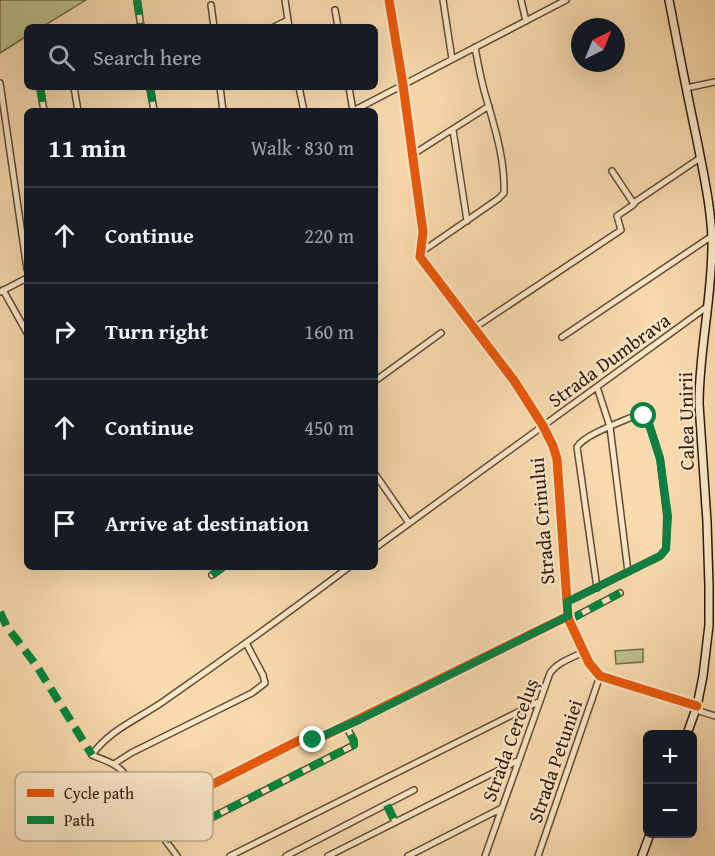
<!DOCTYPE html>
<html lang="en">
<head>
<meta charset="utf-8">
<style>
	body { margin:0; font-family:"Gentium Book Plus",serif; background:#20242c; color:#f1f3f6 }
	.controls { position:absolute; right:18px; bottom:18px; display:grid; overflow:hidden; border-radius:9px; box-shadow:0 6px 24px #0002 }
	.controls button { width:54px; height:54px; display:grid; place-items:center; padding:0; border:0; border-bottom:2px solid #363941; background:#171b24; color:#f1f3f6; font:30px sans-serif }
	.compass { position:absolute; left:571px; top:18px; width:54px; height:54px; border-radius:50%; background:#171b24; box-shadow:0 6px 24px #0002; rotate:43deg }
	.stop { position:absolute; width:18px; height:18px; margin:-14px; border:4px solid #0b8043; border-radius:50%; background:#fff }
	.stop.end { background:#0b8043; border-color:#fff; box-shadow:0 2px 6px #0008 }
	.list { margin:0; padding:0; list-style:none }
	h2 { display:flex; justify-content:space-between; align-items:center; height:78px; margin:0; padding:0 24px; font-size:26px }
	h2 small { font-size:20px; font-weight:400; color:#9ea1a6 }
	.list li { display:grid; grid-template-columns:39px 1fr auto; gap:18px; align-items:center; box-sizing:border-box; height:96px; padding:0 24px; border-top:2px solid #363941 }
	.list b { display:block; font-size:22px; white-space:nowrap }
	.list em { font-size:20px; font-style:normal; color:#9ea1a6 }
	.icon { flex:none; width:33px; height:33px; fill:none; stroke:currentColor; stroke-width:2; stroke-linecap:round; stroke-linejoin:round }
	.map { position:relative; flex:none; width:715px; height:856px; overflow:hidden }
	.search { position:absolute; background:#171b24; box-shadow:0 6px 24px #0002; left:24px; top:24px; width:354px; height:66px; display:flex; align-items:center; gap:15px; box-sizing:border-box; padding:0 21px; border-radius:9px; color:#9ea1a6; font-size:22px }
	.panel { position:absolute; background:#171b24; box-shadow:0 6px 24px #0002; left:24px; top:108px; width:354px; height:462px; border-radius:9px }
	.map>svg:first-child { display:block }
</style>
</head>
<body>
<div class="map">
<svg width="715" height="856" viewBox="0 0 715 856">
	<rect width="100%" height="100%" fill="#f9dbae"/>
	<filter id="stains"><feTurbulence type="fractalNoise" baseFrequency=".00333" numOctaves="4"/><feColorMatrix values="0 0 0 0 .2 0 0 0 0 .09 0 0 0 0 .02 0 0 0 .5 -.17"/></filter>
	<radialGradient id="worn" r=".72"><stop offset=".6" stop-color="#630" stop-opacity="0"/><stop offset="1" stop-color="#630" stop-opacity=".3"/></radialGradient>
	<path fill="#bbc18c" stroke="#756e4c" stroke-width="1.5" d="M 0,0 L 86,0 L 42,27 L 27,27 L 27,36 L 0,53 Z
		M 643,649 L 643,662 L 616,664 L 615,651 Z"/>
	<g fill="none" stroke-linecap="round" stroke-linejoin="round">
		<g stroke="#624b34" stroke-width="8">
			<path id="minor" d="M 137,0 L 141,27
				M 285,0 L 289,27
				M 389,0 L 403,85 L 423,232 L 420,257 L 515,382 L 543,426 L 553,446 L 557,459 L 568,616 L 569,620 L 589,663 L 600,676 L 697,706
				M 443,0 L 452,59
				M 521,0 L 526,21
				M 211,5 L 214,27
				M 335,10 L 338,27
				M 274,27 L 288,20
				M 0,83 L 27,269
				M 40,87 L 44,111
				M 74,87 L 78,111
				M 150,87 L 154,111
				M 220,87 L 223,111
				M 299,87 L 304,111
				M 349,87 L 353,111
				M 686,88 L 715,82
				M 353,111 L 566,0
				M 453,130 L 467,221
				M 412,155 L 489,106
				M 612,171 L 632,201 L 635,202 L 700,158
				M 420,253 L 498,199 L 504,193 C 505,159 495,129 486,97 C 481,81 478,64 475,47
				M 3,290 L 27,333
				M 0,292 L 27,278
				M 474,328 L 621,230 L 617,216 L 633,205 L 635,202
				M 562,337 L 712,236
				M 375,381 L 441,333
				M 597,387 L 610,427 L 628,572
				M 375,474 L 409,523
				M 375,548 L 708,306
				M 212,575 L 223,567
				M 567,602 L 660,556 L 666,549 L 667,516 L 660,458 L 648,421 C 646,417 644,415 639,414 C 624,421 585,434 577,447 L 597,588
				M 569,620 L 620,593
				M 696,710 L 715,716
				M 114,764 L 131,753 L 252,693 L 265,683 L 263,675 L 246,643
				M 387,805 L 395,822
				M 148,817 L 294,743 L 300,740 L 310,741 L 318,739 L 568,616
				M 166,840 L 195,826 L 354,745 L 354,741 L 346,726
				M 177,856 L 148,817 L 124,773 C 116,763 103,760 92,755 C 109,730 140,718 164,701 C 227,657 288,613 349,567
				M 230,856 L 540,701
				M 286,856 L 414,790
				M 328,856 L 519,760
				M 408,856 L 502,808
				M 485,856 L 550,673 C 558,662 571,658 584,652
				M 538,856 L 600,676"/>
		</g>
		<g stroke="#2f1b0c" stroke-width="10">
			<path id="secondary" d="M 669,0 C 678,47 687,93 697,140 C 703,172 711,206 712,239 C 713,295 699,349 699,404 L 707,522 L 709,586 L 709,625 L 703,676 L 697,706 L 687,734
				M 642,856 L 650,834"/>
		</g>
		<use href="#minor" stroke="#fbe8ca" stroke-width="5"/>
		<use href="#secondary" stroke="#fbe8ca" stroke-width="7"/>
		<path stroke="#00873e" stroke-width="8" stroke-dasharray="15 8" stroke-linecap="butt" d="M 137,0 L 141,27
			M 40,87 L 44,111
			M 150,87 L 154,111
			M 212,575 L 223,567
			M 0,612 L 7,627 L 36,665 L 92,755
			M 569,620 L 620,593
			M 387,805 L 395,822
			M 166,840 L 195,826 L 354,745 L 354,741 L 346,726"/>
		<g stroke="#fbe8ca" stroke-width="13">
			<path id="cycleway" d="M 389,0 L 403,85 L 423,232 L 420,257 L 515,382 L 543,426 L 553,446 L 557,459 L 568,616 L 569,620 L 589,663 L 600,676 L 697,706
				M 148,817 L 294,743 L 300,740 L 310,741 L 318,739 L 568,616"/>
		</g>
		<use href="#cycleway" stroke="#e8590c" stroke-width="9"/>
	</g>
	<g fill="none" stroke-linecap="round" stroke-linejoin="round">
		<path stroke="#0b8043" stroke-width="8" d="M 313,740 L 359,720 L 568,616 L 567,602 L 660,556 L 666,549 L 668,516 L 660,459 L 648,421 L 644,416"/>
	</g>
	<g text-anchor="middle" stroke-width="4.5" stroke-linejoin="round" paint-order="stroke">
		<g font-size="20" fill="#2f1b0c" stroke="#fbe8ca">
			<text transform="translate(609 360) rotate(-36)" y="7">Strada Dumbrava</text>
			<text transform="translate(686 421) rotate(-91)" y="7">Calea Unirii</text>
			<text transform="translate(542 521) rotate(-95)" y="7">Strada Crinului</text>
			<text transform="translate(510 740) rotate(-70)" y="7">Strada Cerceluș</text>
			<text transform="translate(555 761) rotate(-71)" y="7">Strada Petuniei</text>
		</g>
	</g>
	<rect x="15" y="772" width="198" height="69" rx="9" fill="#fbe8ca" stroke="#beaa91" stroke-width="1.5"/>
	<rect x="27" y="789" width="27" height="8" fill="#e8590c"/>
	<rect x="27" y="816" width="27" height="8" fill="#00873e"/>
	<g font-size="16" fill="#2f1b0c">
		<text x="64" y="799">Cycle path</text>
		<text x="64" y="826">Path</text>
	</g>
	<rect width="100%" height="100%" filter="url(#stains)"/>
	<rect width="100%" height="100%" fill="url(#worn)"/>
</svg>
<div class="controls">
<button>+</button>
<button>−</button>
</div>
<svg class="compass" viewBox="-18 -18 36 36"><path d="M0-13l5 13h-10z" fill="#e53935"/><path d="M0 13l5-13h-10z" fill="#9ea1a6"/></svg>
<div class="stop" style="left:644px;top:416px"></div>
<div class="stop end" style="left:313px;top:740px"></div>
<div class="search"><svg class="icon" aria-label="search" viewBox="0 0 24 24"><circle cx="10" cy="10" r="6"/><path d="M15 15l6 6"/></svg>Search here</div>
<section class="panel">
<h2>11 min<small>Walk · 830 m</small></h2>
<ul class="list">
<li><svg class="icon" aria-label="ahead" viewBox="0 0 24 24"><path d="M12 20V5M6 11l6-6 6 6"/></svg><div><b>Continue</b></div><em>220 m</em></li>
<li><svg class="icon" aria-label="right" viewBox="0 0 24 24"><path d="M7 20v-9h11M14 6l5 5-5 5"/></svg><div><b>Turn right</b></div><em>160 m</em></li>
<li><svg class="icon" aria-label="ahead" viewBox="0 0 24 24"><path d="M12 20V5M6 11l6-6 6 6"/></svg><div><b>Continue</b></div><em>450 m</em></li>
<li><svg class="icon" aria-label="arrive" viewBox="0 0 24 24"><path d="M6 21V4h12l-3 4 3 4H6"/></svg><div><b>Arrive at destination</b></div></li>
</ul>
</section>
</div>
</body>
</html>
